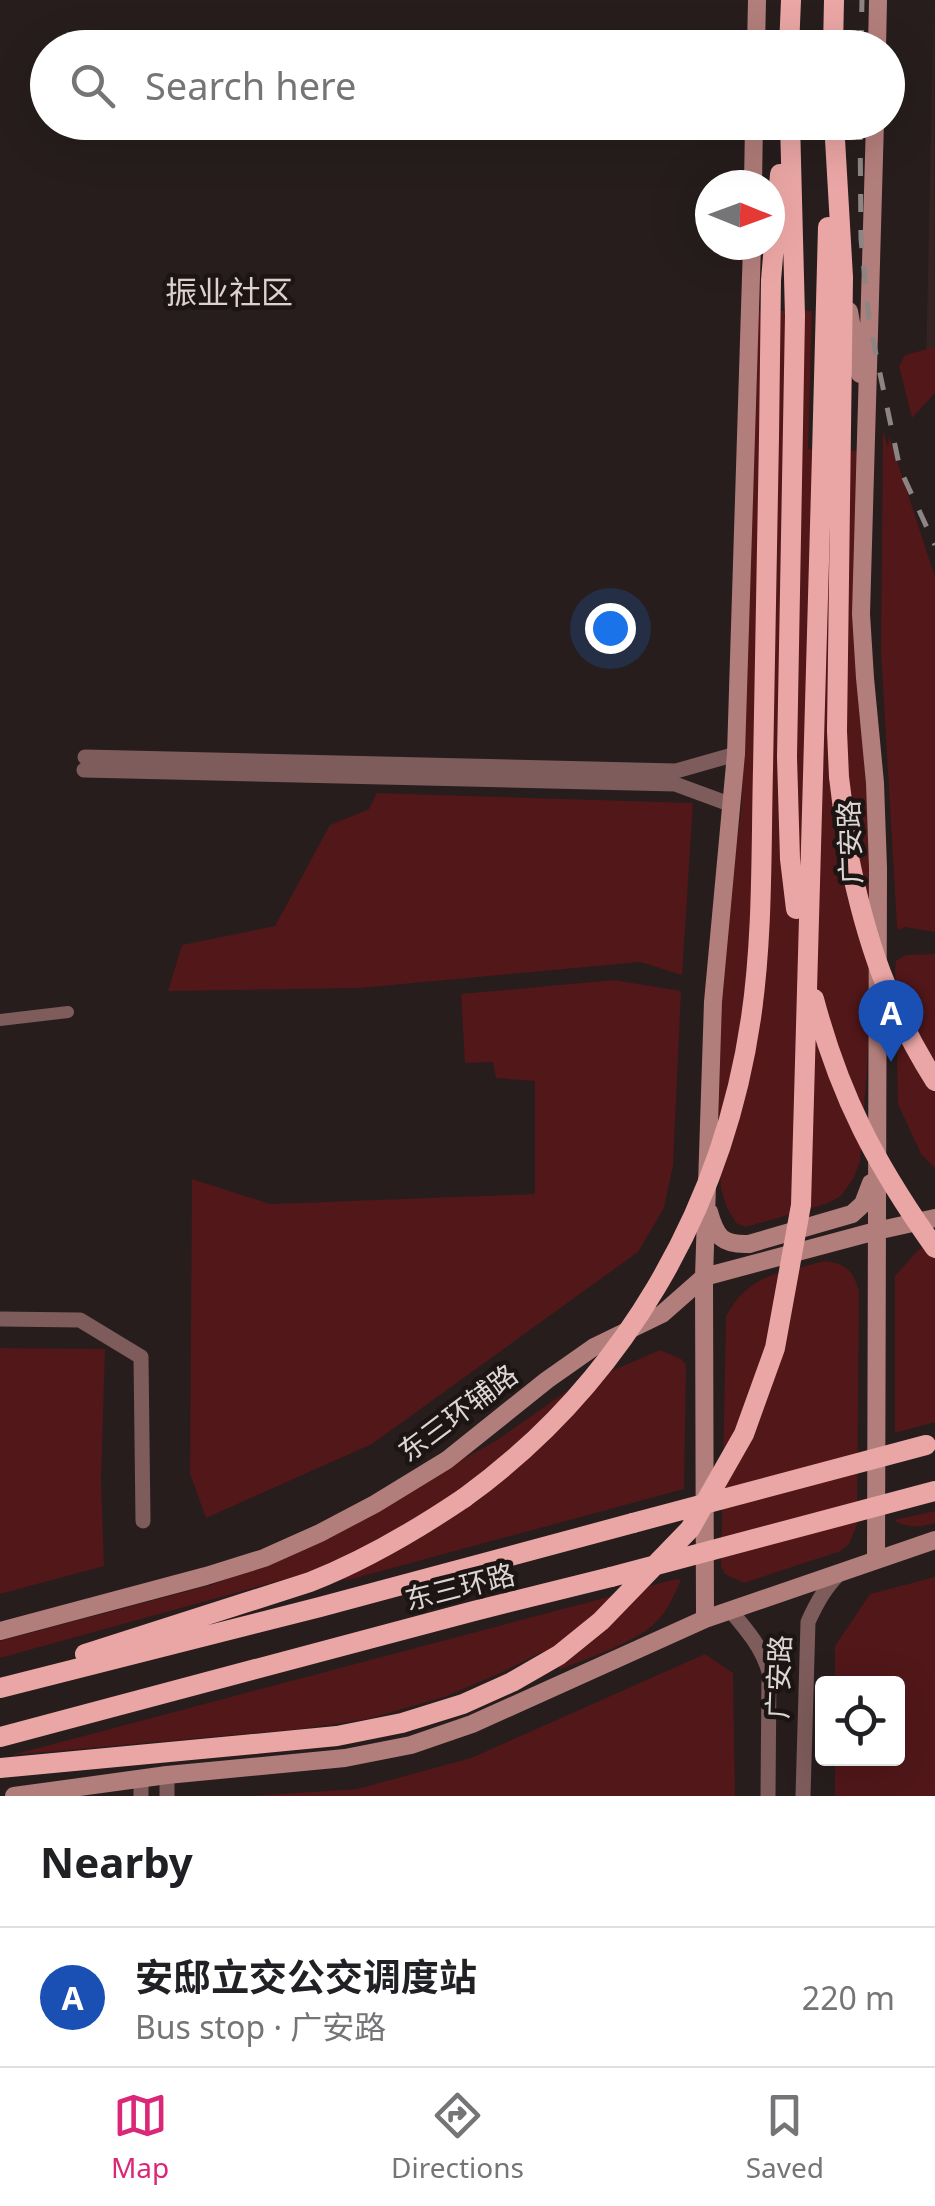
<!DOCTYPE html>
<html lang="en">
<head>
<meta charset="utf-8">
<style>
	body { margin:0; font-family:"Noto Sans","Noto Sans SC",sans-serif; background:#f2f2f2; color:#202124 }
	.controls { position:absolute; right:30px; bottom:30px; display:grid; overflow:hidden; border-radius:10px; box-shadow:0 10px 40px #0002 }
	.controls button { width:90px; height:90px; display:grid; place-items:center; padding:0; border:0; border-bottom:2px solid #e0e0e0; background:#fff; color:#202124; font:50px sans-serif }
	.compass { position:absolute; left:695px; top:170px; width:90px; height:90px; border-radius:50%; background:#fff; box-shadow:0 10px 40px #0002; rotate:91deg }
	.you { position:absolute; left:610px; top:628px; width:35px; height:35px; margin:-25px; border:8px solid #fff; border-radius:50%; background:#1a73e8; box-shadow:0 0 0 15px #1a73e833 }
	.badge { display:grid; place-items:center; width:65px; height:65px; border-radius:50%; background:#db2777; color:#fff; font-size:32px; font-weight:700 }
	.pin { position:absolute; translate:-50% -82px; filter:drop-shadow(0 2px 5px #0008) }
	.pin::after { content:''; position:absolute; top:52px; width:35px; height:30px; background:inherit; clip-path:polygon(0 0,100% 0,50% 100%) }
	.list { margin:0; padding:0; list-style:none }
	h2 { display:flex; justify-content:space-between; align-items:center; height:130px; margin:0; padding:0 40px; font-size:42px }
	h2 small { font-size:32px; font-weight:400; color:#757577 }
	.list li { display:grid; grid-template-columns:65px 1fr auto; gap:30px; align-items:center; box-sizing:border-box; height:140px; padding:0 40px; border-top:2px solid #e0e0e0 }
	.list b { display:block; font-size:38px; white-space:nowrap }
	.list p { margin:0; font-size:32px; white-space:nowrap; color:#757577 }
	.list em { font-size:32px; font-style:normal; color:#757577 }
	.icon { flex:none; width:55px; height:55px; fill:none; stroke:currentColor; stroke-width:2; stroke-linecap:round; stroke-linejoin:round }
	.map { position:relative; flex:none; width:935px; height:1796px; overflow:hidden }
	.search { position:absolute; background:#fff; box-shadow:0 10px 40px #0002; left:30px; right:30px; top:30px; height:110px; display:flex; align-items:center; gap:25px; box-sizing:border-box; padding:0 35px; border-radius:55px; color:#757577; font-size:38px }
	.sheet { height:270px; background:#fff }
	nav { display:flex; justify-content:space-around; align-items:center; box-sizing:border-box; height:140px; border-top:2px solid #e0e0e0; background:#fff; font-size:28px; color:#757577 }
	nav a { display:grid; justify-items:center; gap:5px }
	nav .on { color:#db2777 }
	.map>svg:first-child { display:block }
</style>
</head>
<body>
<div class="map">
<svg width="935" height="1796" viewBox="0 0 935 1796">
	<rect width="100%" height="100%" fill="#271d1d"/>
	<path fill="#342322" d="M 934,0 L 935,362 L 926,364 Z"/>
	<path fill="#511719" d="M 755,311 L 812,311 L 808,449 L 857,451 L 874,877 L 867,1069 L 860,1162 L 853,1179 L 841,1196 L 826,1204 L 746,1227 L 736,1223 L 727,1208 L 721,1189 L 718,1133 L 722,991 L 727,914 L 741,812 L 746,708 Z
		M 935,347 L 935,393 L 912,418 L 899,366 L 905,355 Z
		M 883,431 L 888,447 L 889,436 L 935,577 L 935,932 L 905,927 L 898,930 L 897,926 L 881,652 Z
		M 377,793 L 693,803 L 682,975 L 640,962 L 360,988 L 168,991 L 182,945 L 275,926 L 330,825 L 369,809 Z
		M 935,954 L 935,1168 L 921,1154 L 898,1104 L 895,970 L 896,961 L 906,955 Z
		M 614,980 L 681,991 L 673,1165 L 664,1208 L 638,1252 L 372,1444 L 206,1518 L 190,1474 L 192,1179 L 270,1204 L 535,1194 L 535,1081 L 496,1078 L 493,1062 L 465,1063 L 461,994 Z
		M 935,1243 L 935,1422 L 895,1433 L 895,1276 L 918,1250 Z
		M 824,1261 C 846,1263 854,1271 859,1292 L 857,1525 L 849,1544 L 841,1551 L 744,1583 L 725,1574 L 721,1566 L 726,1316 C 750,1272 780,1274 824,1261 Z
		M 0,1348 L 105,1349 L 101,1480 L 104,1566 L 0,1594 Z
		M 660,1350 L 681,1359 L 686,1365 L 684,1489 L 348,1580 L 300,1575 L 0,1658 L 0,1641 L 211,1585 L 294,1554 L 497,1440 L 570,1389 Z
		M 935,1511 L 935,1523 C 921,1527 907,1529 894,1520 Z
		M 935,1577 L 935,1796 L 835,1796 L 835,1759 L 898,1758 L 898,1684 L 835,1683 L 835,1646 L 870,1594 Z
		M 676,1579 L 681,1580 C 674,1595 668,1611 656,1622 C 637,1642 588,1658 561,1669 L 542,1652 L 496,1675 L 444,1697 L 368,1719 L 301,1729 L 12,1755 Z
		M 705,1654 L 733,1673 L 735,1796 L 252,1796 L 357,1789 L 471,1758 Z"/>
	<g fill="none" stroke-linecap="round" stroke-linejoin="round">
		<path stroke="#7d5c5b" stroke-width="12" d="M 0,1020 L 68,1012"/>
		<path stroke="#7d5c5b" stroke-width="15" d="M 85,757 L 676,771 L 736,754
			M 84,770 L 675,784 L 732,805
			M 0,1319 L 80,1320 L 141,1357 L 143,1521
			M 730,1610 C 746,1629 762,1647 769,1672 L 768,1796
			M 167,1775 L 167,1796
			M 141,1779 L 141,1796
			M 803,1796 L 808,1622 C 817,1602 826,1586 842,1571"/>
		<path stroke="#b27e7b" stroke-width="18" d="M 756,48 L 757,0
			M 877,48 L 878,0
			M 875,122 L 861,614 L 865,678 L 875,783 L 878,868 L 876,1560
			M 753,185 L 754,122
			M 849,311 L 860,374
			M 709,1212 C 716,1237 722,1245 749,1244 L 852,1214 L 863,1204 L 871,1183
			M 705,1619 L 704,1277 L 713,1002 L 736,754 L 752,245
			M 0,1631 L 206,1576 L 264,1558 L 320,1533 L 375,1504 L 447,1460 L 547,1380 L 594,1347 L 662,1314 L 704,1277 L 876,1231 L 935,1218
			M 14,1796 L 167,1775 L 345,1758 L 411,1745 L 472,1724 L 705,1619 L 935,1540"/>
		<path stroke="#eaa6a4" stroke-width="20" d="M 789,48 L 791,0
			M 833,48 L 834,0
			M 790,122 L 795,316 L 787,757 L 790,859 L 796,909
			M 834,122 L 843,277 L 837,731 L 839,777 L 849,857
			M 769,437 L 771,280 L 780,174
			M 822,454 L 828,227
			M 85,1654 L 310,1582 C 366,1560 415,1531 464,1498
			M 0,1688 L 320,1607 L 633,1523
			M 0,1737 L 474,1611 L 611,1577
			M 0,1768 L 254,1744"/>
		<path stroke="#8c8584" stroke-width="5" stroke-dasharray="18 18" stroke-linecap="butt" d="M 861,48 L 862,0
			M 860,122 L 861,239 L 869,321 L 900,469 L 935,545"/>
		<path stroke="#eaa6a4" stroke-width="20" d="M 849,857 C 866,941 889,1008 935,1081
			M 814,999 C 840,1097 876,1165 935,1248
			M 464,1498 C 622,1384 723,1210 751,1018 C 763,936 761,852 763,769 C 765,658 767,548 769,437
			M 633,1523 L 926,1445
			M 611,1577 L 935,1491
			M 254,1744 L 337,1736 L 402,1723 L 463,1704 L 512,1682 L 559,1655 L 601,1621 L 690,1529 L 744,1434 L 775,1348 L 801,1205 L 822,454"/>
	</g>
	<g text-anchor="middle" stroke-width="9" stroke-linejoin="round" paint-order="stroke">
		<g font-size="28" fill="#dbd5d4" stroke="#1d1414">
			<text transform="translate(850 842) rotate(-92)" y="10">广安路</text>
			<text transform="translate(458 1413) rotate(-37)" y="10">东三环辅路</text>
			<text transform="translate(460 1587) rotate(-14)" y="10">东三环路</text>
			<text transform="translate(779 1677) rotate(-88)" y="10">广安路</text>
		</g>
		<g font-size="32" fill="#ddd0cf" stroke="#1d1414">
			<text x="229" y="304">振业社区</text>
		</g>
	</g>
</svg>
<div class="controls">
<button><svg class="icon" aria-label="locate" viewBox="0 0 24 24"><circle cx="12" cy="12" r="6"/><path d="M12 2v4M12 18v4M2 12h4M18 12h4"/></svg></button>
</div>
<svg class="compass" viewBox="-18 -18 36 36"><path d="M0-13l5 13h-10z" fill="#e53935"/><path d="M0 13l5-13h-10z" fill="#757577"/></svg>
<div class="you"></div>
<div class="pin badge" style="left:891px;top:1062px;background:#1a4fb4">A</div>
<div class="search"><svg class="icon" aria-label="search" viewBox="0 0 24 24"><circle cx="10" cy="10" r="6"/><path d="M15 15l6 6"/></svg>Search here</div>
</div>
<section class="sheet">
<h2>Nearby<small></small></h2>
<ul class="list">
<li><span class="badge" style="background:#1a4fb4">A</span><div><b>安邸立交公交调度站</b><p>Bus stop · 广安路</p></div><em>220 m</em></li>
</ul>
</section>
<nav>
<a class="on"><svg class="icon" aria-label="map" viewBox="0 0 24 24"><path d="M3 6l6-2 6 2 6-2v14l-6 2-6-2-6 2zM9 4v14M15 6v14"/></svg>Map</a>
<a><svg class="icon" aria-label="directions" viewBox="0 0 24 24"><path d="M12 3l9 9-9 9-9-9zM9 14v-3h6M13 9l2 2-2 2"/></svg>Directions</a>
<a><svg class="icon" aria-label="saved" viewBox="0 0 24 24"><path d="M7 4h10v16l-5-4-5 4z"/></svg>Saved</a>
</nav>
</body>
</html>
